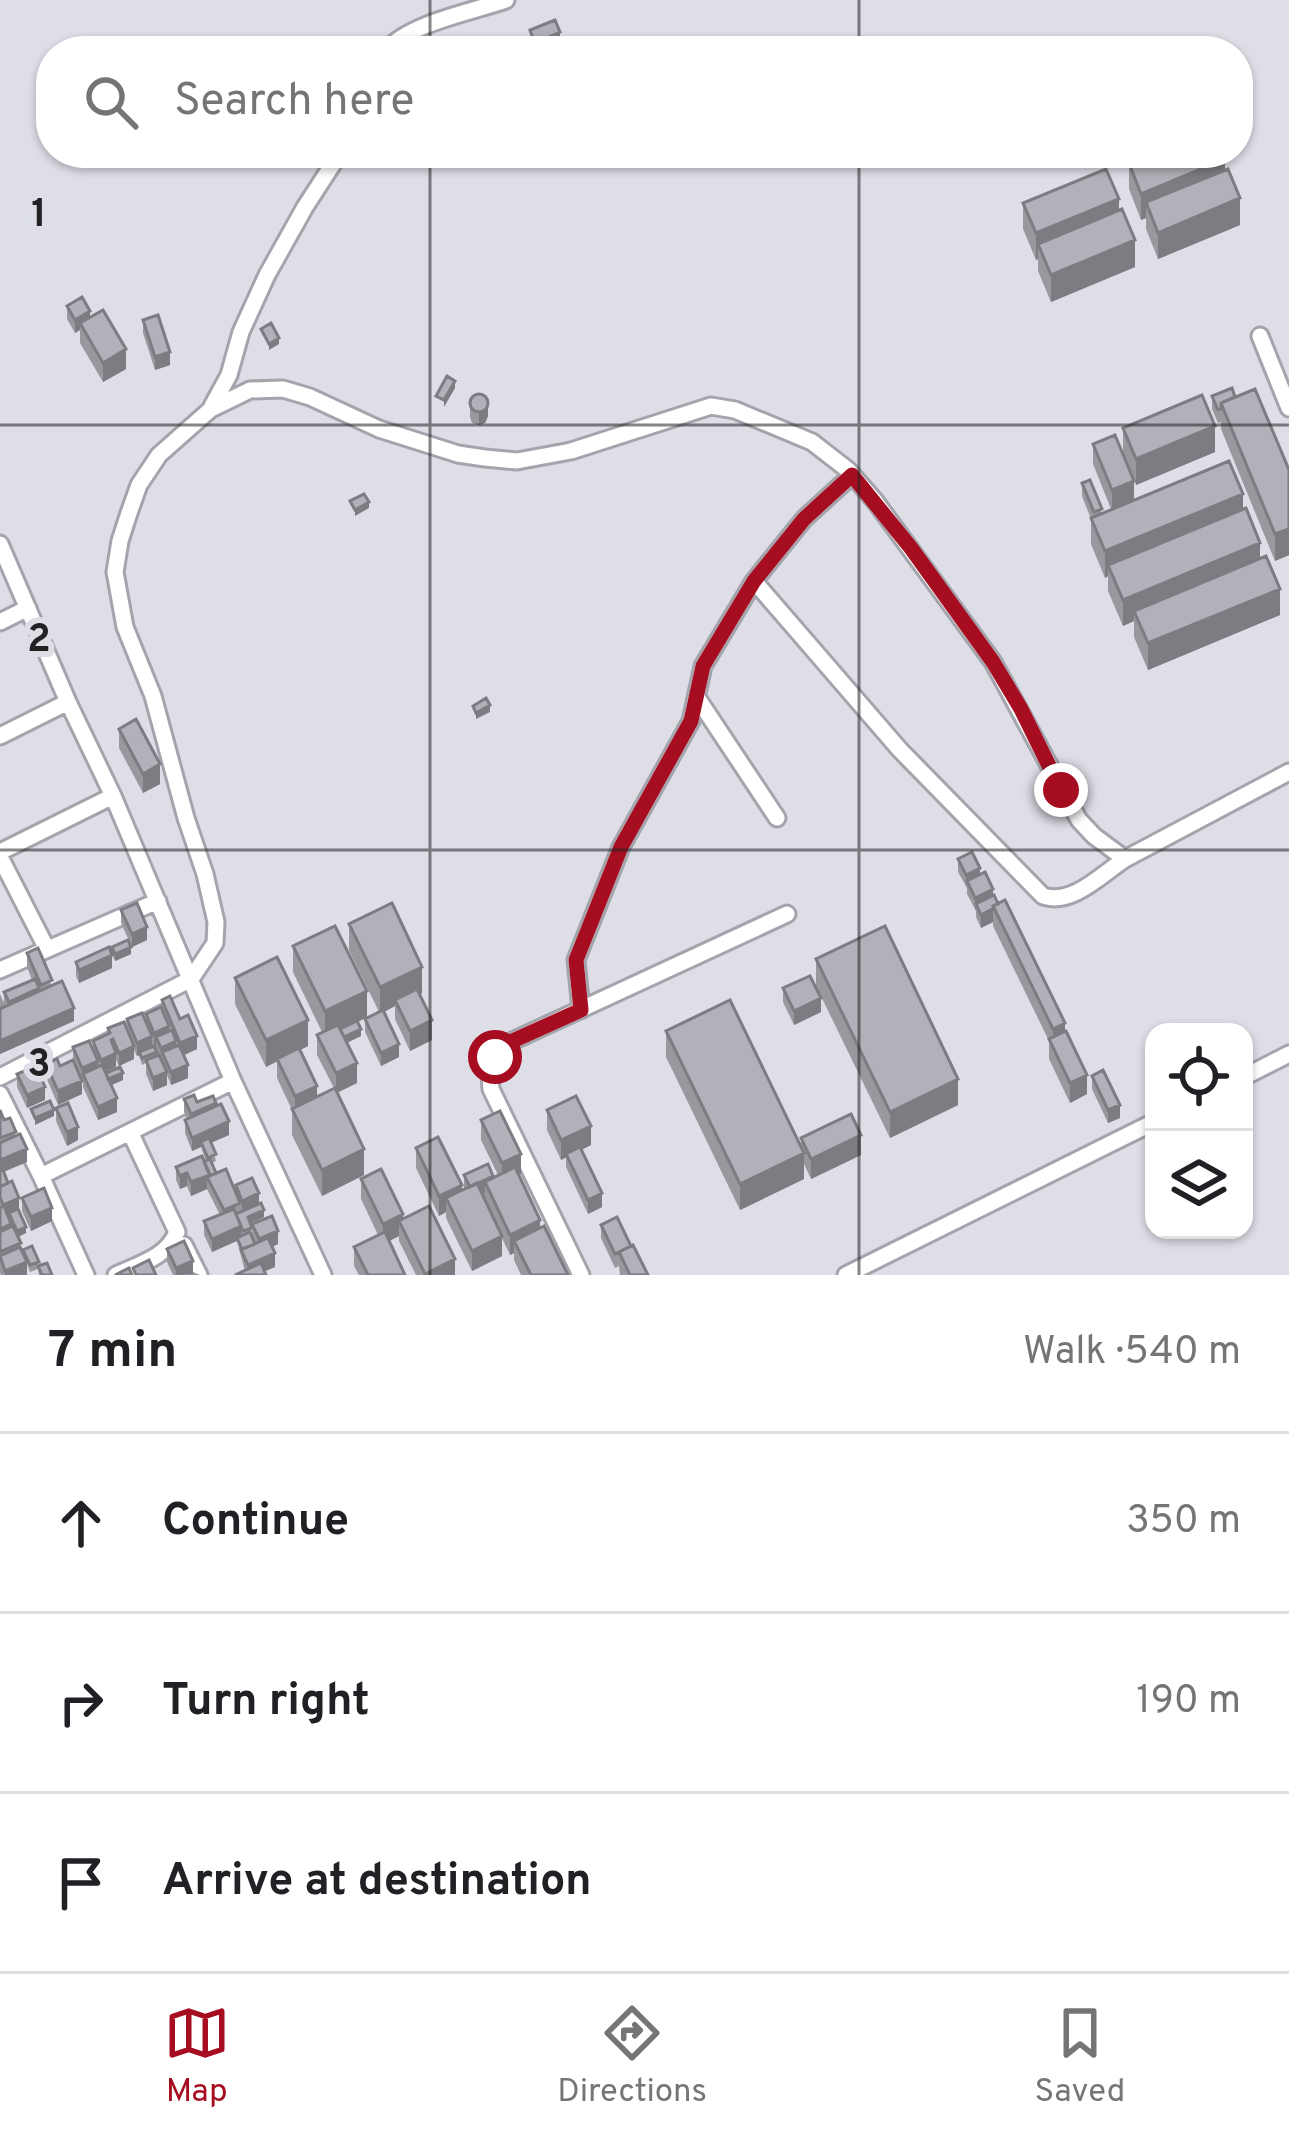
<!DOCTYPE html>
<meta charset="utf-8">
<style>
:root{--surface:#fff;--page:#f2f2f2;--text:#202124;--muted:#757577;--line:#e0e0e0;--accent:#a60d21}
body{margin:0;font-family:Overpass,sans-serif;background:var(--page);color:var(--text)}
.controls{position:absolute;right:36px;bottom:36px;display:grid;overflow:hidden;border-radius:24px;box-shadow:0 3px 9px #0004}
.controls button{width:108px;height:108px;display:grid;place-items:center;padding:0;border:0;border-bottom:3px solid var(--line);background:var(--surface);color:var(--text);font:60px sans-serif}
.stop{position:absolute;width:36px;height:36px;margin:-27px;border:9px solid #a60d21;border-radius:50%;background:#fff}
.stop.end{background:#a60d21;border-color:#fff;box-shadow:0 3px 12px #0008}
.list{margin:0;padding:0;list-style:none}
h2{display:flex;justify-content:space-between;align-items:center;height:156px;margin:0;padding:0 48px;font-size:51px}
h2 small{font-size:39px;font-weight:400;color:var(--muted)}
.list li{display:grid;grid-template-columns:78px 1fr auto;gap:36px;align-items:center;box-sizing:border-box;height:180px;padding:0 48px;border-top:3px solid var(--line)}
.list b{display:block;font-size:45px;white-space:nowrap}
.list em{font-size:39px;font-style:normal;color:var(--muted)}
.icon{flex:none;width:66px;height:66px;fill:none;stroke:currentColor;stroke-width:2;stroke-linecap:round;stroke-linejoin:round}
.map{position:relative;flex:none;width:1289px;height:1275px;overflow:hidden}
.search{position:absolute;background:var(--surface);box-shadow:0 3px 9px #0004;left:36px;right:36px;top:36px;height:132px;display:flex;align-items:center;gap:30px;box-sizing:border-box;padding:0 42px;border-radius:48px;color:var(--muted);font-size:45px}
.sheet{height:696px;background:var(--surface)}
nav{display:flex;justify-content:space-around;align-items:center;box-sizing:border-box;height:168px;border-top:3px solid var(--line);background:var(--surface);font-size:33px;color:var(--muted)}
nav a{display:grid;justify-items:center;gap:6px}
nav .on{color:var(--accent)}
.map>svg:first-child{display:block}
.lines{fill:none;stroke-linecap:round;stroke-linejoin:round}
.minor-casing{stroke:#a4a4ac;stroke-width:21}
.minor{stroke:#fff;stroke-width:15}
.wall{fill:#98999f}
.shaded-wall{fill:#7c7d82}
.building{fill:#b1b2b9;stroke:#7c7d82;stroke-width:3}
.route{stroke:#a60d21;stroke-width:15}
.grid{fill:none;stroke:#222225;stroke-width:3;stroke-opacity:0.55}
.grid-label{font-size:39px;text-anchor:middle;font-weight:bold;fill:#222225;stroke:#dddee6;stroke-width:12;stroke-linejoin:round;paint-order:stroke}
</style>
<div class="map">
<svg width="1289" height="1275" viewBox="0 0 1289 1275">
<rect width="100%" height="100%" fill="#dddee6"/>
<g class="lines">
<g class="minor-casing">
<path id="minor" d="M386 51C409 23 472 12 506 0
M1260 336 1289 408
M212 406 229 375 241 332 267 275 305 207 340 153
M0 544 68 702 113 796 233 1081 323 1275
M754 581 900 750 1043 896C1072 906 1102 874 1125 859
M0 622 28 608
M698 699 777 818
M0 736 68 702
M0 852 113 796
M0 857 47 949
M0 970 158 901
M581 1010 576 960 621 847 691 721 703 666 754 581 804 519 852 475
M0 1077 191 979 215 943 216 922 205 874 186 818 153 696 125 627 115 572 120 541 129 513 139 485 159 455 211 409 250 390 283 389 310 397 379 429 458 454 485 458 517 461 571 451 711 406 735 410 812 442 848 470 875 501 993 662 1079 820 1094 836 1125 859 1289 772
M1244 1077 1289 1054
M0 1094 41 1176 86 1275
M41 1176 233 1081
M184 1245 199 1275
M116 1275C140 1264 167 1257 177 1232L130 1132
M581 1275 491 1089C489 1069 493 1059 506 1044L787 914
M846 1275 1154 1122"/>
</g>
<use href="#minor" class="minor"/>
</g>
<path class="wall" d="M530 30 560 45 546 51H533L530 44Z
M1129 163 1225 170 1240 225 1158 259 1146 229V218L1141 220 1129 189Z
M1023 203 1119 211 1135 267 1051 302 1038 271V259L1036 260 1023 229Z
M67 306 90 317 126 369 103 382 80 343V330L75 333 67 319Z
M143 320 170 365 155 370 143 333Z
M1212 396 1235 397 1289 470V555L1275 561 1221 429V422L1218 423 1212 409Z
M470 403 488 416 485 423 479 425 472 423 470 417Z
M1123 428 1215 452 1136 485 1123 454Z
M1093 444 1134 500 1243 509 1280 615 1148 670 1134 637V621L1123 626 1108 591V576L1105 578 1091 544V519L1082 496V483L1102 513 1111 509 1093 464Z
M119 729 160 784 143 793 119 748Z
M958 859 980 875 993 895 1065 1031 1087 1094 1070 1103 1049 1059V1041L993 926V922L981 928 976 917V911L967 894V888L958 872Z
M121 910 147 940 132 947 121 923Z
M349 924 422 993 420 994 432 1040 410 1051 395 1019V1006L384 1012 399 1057 381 1066 365 1032V1019L379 1012 349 950Z
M293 946 367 1017 358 1022 361 1036 347 1043 357 1083 337 1093 364 1175 322 1196 292 1135V1110L277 1078V1061L266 1067 235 1004V978L308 1046 300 1050 317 1097 334 1088 317 1055V1035L322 1032 293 972Z
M112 947 131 954 115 961 112 955V968L79 983 76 976V962L112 954Z
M27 953 52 985 74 1021 0 1054V994L4 1003V992L32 980 27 967Z
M816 959 958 1105 890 1138 816 986Z
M783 988 821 1012 794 1025 783 1002Z
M162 1000 180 1019 197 1049 183 1055 188 1078 171 1085 167 1075V1085L153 1091 146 1074V1063L142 1065 139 1055 137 1056 134 1050V1059L119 1066 116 1060V1067L105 1072 123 1080 111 1085 117 1112 98 1120 83 1087V1081L73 1060V1047L93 1051V1041L108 1034V1028H127V1019L146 1021V1014L162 1009Z
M666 1031 801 1146V1138L861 1155 811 1179 804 1164V1179L740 1210 666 1057Z
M46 1064 60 1066 82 1094 58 1105 46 1077Z
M17 1074 45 1100 27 1108 17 1087Z
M1092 1076 1120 1118 1108 1123 1092 1089Z
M184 1099 216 1106 229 1135 211 1143 216 1161 212 1163 216 1173 236 1194V1185L259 1204 264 1217 250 1223 251 1235 252 1237V1224L278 1244 272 1247 275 1267 265 1271H245L237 1241 212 1252 204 1235V1221L220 1215 207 1189 191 1196 187 1186 180 1189 176 1180V1167L206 1161 201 1147 192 1151 185 1133V1120L187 1119 184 1112Z
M56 1108 78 1140 67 1146 56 1121Z
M0 1110 16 1136 27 1162 4 1172 26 1233 18 1237 21 1248 23 1254 52 1275H39L38 1269 30 1272 27 1264V1275H1L0 1273Z
M547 1110 591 1145 581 1150 602 1207 588 1214 566 1167V1157L561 1160 547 1130Z
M481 1120 521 1174 518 1175 540 1228 568 1275H521L514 1260V1253L510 1255 502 1238V1256L472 1271 446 1218V1212L439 1216 416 1168V1148L462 1191 464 1189V1175L493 1177 498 1175 481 1140Z
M361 1179 403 1219 455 1275H416L399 1241V1236L389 1241 405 1275H359L354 1266V1247L378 1235 361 1199Z
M22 1198 52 1221 31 1231 22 1211Z
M601 1225 631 1246 648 1275H620L619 1266 615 1268 601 1238Z
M167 1249 193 1272 200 1275H173L167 1262Z"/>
<path class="shaded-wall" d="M560 32V45L546 51H535V43Z
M1225 159V186L1146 202V218L1141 220V194Z
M1240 198V225L1158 259V233Z
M1119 199V225L1038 244V259L1036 260V233Z
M1135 240V267L1051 302V275Z
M90 311V324L80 323V330L75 333V320Z
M279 338V344L269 350V344Z
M126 349V369L103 382V363Z
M170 352V365L155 370V357Z
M455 381V388L444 407V400Z
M488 403V416L485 423 479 425V412Z
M1215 426V452L1136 485V459Z
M1134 481V501L1112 510V490Z
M1243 494V521L1108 565V576L1105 578V551Z
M369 502V508L355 516V510Z
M1289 529V555L1275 561V534Z
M1260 543V569L1134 611V621L1123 626V600Z
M1280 589V615L1148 670V643Z
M490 705V712L476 719V713Z
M160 764V784L143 793V774Z
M980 868V882L967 881 966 888V875Z
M993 889V902L976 904 975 911V898Z
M993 908V922L981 928V915Z
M147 927V940L132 947V934Z
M131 947V954L115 961V954Z
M112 955V968L79 983V970Z
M422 967V993L397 1005 395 1000V1006L380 1014V987Z
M367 991V1017L325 1038V1011Z
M821 998V1012L794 1025V1011Z
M74 1008V1021L0 1054V1041Z
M308 1020V1046L266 1067V1040Z
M432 1020V1040L410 1051V1031Z
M1065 1023V1043L1053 1049V1029Z
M169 1026V1039L156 1037V1045L154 1046V1033Z
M361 1029V1036L342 1045V1038Z
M152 1036V1050L137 1056V1043Z
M197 1036V1049L180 1057V1043Z
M176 1041V1054L162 1052 161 1061V1048Z
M399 1044V1057L381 1066V1053Z
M134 1046V1059L119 1066V1053Z
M116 1053V1067L101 1073V1060Z
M98 1061V1075L83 1074 82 1081V1068Z
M357 1063V1083L336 1093V1073Z
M188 1065V1078L171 1085V1072Z
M167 1072V1085L153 1091V1078Z
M123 1073V1080L107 1087V1080Z
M1087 1075V1094L1070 1103V1083Z
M958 1079V1105L890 1138V1112Z
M82 1081V1094L58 1105V1091Z
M317 1086V1106L295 1116V1096Z
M45 1087V1100L27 1108V1095Z
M117 1098V1112L98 1120V1107Z
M1120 1105V1118L1108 1123V1110Z
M54 1110V1116L35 1125V1118Z
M229 1121V1135L203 1146 201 1142V1147L192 1151V1138Z
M591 1126V1145L561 1160V1140Z
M78 1127V1140L67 1146V1132Z
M861 1135V1155L811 1179V1159Z
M27 1149V1162L0 1173V1160Z
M364 1149V1175L322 1196V1170Z
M804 1153V1179L740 1210V1184Z
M521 1154V1174L502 1183V1163Z
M187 1173V1186L180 1189V1176Z
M210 1175 207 1177V1189L191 1196V1182Z
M493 1176 485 1182V1193L470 1200V1187Z
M462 1185V1205L446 1198V1212L439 1216V1196Z
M259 1193V1207L242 1214V1201Z
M602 1193V1207L588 1214V1200Z
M19 1198V1211L3 1218V1205Z
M52 1208V1221L31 1231V1217Z
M264 1210V1217L248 1224V1217Z
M403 1214V1229L399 1221V1236L383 1244V1224Z
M540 1220V1240L514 1241V1253L510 1255V1235Z
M241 1226V1239L212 1252V1239Z
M26 1227V1233L17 1237V1231Z
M278 1231V1244L259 1253V1239Z
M502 1236V1256L472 1271V1251Z
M275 1253V1267L256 1275H248V1265Z
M455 1259V1275H425V1274Z
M193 1261V1274L176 1275V1268Z
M27 1262V1275H5V1271Z"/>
<path class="building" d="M555 20 560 32 535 43 530 30Z
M1152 153H1222L1225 159 1141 194 1129 163Z
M1106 169 1119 199 1036 233 1023 203Z
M1228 169 1240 198 1158 233 1146 202Z
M1122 209 1135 240 1051 275 1038 244Z
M82 297 90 311 75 320 67 306Z
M103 310 126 349 103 363 80 323Z
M158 315 170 352 155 357 143 320Z
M271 323 279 338 269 344 261 329Z
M447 376 455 381 444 400 436 396Z
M1232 388 1235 397 1221 403V409L1218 410 1212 396Z
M1255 389 1289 470V529L1275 534 1221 403Z
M470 403a9 9 0 1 1 18 0a9 9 0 1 1-18 0Z
M1202 395 1215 426 1136 459 1123 428Z
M1115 435 1134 481 1112 490 1093 444Z
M1229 461 1243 494 1105 551 1091 518Z
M1090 480 1102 509 1094 512 1082 483Z
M364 494 369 502 355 510 350 501Z
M1246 508 1260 543 1123 600 1108 565Z
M1266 556 1280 589 1148 643 1134 611Z
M486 698 490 705 476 713 473 706Z
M136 719 160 764 143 774 119 729Z
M972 852 980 868 966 875 958 859Z
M985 872 993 889 975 898 967 881Z
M994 895 998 904 993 906 994 908 981 915 976 904Z
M1005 900 1065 1023 1053 1029 993 906Z
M137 903 147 927 132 934 121 910Z
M392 903 422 967 380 987 349 924Z
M335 926 367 991 325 1011 293 946Z
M885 926 958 1079 890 1112 816 959Z
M128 940 131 947 115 954 112 947Z
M109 947 112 955 79 970 76 962Z
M38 948 52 980 41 985 27 953Z
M277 957 308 1020 266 1040 235 978Z
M810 976 821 998 794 1011 783 988Z
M35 979 39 988 9 1002 4 992Z
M62 981 74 1008 0 1041V1009Z
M417 989 432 1020 410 1031 395 1000Z
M170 996 180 1019 188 1015 197 1036 180 1043 162 1000Z
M730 1000 804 1153 740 1184 666 1031Z
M161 1007 169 1026 154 1033 146 1014Z
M383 1010 399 1044 381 1053 365 1019Z
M142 1013 152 1036 137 1043 127 1019Z
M357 1021 361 1029 344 1037 340 1029Z
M124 1022 134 1046 119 1053 113 1039 111 1040 116 1053 101 1060 93 1041 110 1033 108 1028Z
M338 1025 357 1063 336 1073 317 1035Z
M172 1030 176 1041 161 1048 156 1037Z
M1066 1031 1087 1075 1070 1083 1049 1039Z
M89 1041 98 1061 82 1068 73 1047Z
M179 1045 188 1065 171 1072 162 1052Z
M154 1046 157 1052 142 1058 139 1052Z
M299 1048 317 1086 295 1096 277 1059Z
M159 1055 167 1072 153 1078 146 1060Z
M57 1059 60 1066 73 1060 82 1081 58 1091 46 1064Z
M102 1065 117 1098 98 1107 83 1074Z
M36 1066 45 1087 27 1095 17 1074Z
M120 1067 123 1073 108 1079 106 1073Z
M1103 1070 1120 1105 1108 1110 1092 1076Z
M335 1088 364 1149 322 1170 292 1109Z
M194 1095 197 1102 213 1096 216 1103 191 1114 184 1099Z
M576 1096 591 1126 561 1140 547 1110Z
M50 1101 54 1110 35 1118 31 1109Z
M68 1103 78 1127 67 1132 56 1108Z
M221 1104 229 1121 192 1138 185 1120Z
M0 1110 4 1120 10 1118 16 1132 0 1138Z
M500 1111 521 1154 502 1163 481 1120Z
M851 1114 861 1135 811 1159 801 1138Z
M20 1134 27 1149 0 1160V1143Z
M438 1137 462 1185 439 1196 416 1148Z
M209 1138 216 1154 208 1158 201 1142Z
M580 1147 602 1193 588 1200 566 1154Z
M202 1156 210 1175 191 1182 187 1173 180 1176 176 1167Z
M210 1159 216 1173 210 1176 204 1162Z
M488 1164 493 1176 470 1187 464 1175Z
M515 1167 540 1220 510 1235 485 1182Z
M226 1169 240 1203 224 1210 207 1177Z
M381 1169 403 1214 383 1224 361 1179Z
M3 1170 8 1183 0 1187V1171Z
M252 1178 259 1193 242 1201 236 1185Z
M12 1181 19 1198 3 1205 0 1197V1187Z
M477 1183 502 1236 472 1251 446 1198Z
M44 1188 52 1208 31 1217 22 1198Z
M261 1203 264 1210 248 1217 252 1228 243 1231 236 1214Z
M4 1206 11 1224 0 1229V1208Z
M429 1206 455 1259 425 1274 399 1221Z
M18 1209 26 1227 17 1231 9 1213Z
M234 1209 241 1226 212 1239 204 1221Z
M272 1216 278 1231 259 1239 252 1224Z
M617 1217 631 1246 615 1254 601 1225Z
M13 1226 21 1243 0 1252V1232Z
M544 1226 568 1275H531L514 1241Z
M250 1232 255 1244 242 1249 237 1238Z
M385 1232 405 1275H368L354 1247Z
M268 1238 275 1253 248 1265 241 1250Z
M184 1241 193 1261 176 1268 167 1249Z
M633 1245 648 1275H630L619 1252Z
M32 1246 39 1262 30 1265 23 1250Z
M20 1247 27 1262 5 1271 0 1256Z
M149 1260 156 1275H136L133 1268Z
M47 1263 52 1275H42L38 1266Z
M261 1263 266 1275H235Z
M129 1268 132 1275H115Z"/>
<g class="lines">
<path class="route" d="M495 1057 506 1044 581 1010 576 960 621 847 691 721 703 666 754 581 804 519 852 475 911 548 993 662 1021 709 1061 790"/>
</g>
<path class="grid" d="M430 0V51M859 0V51M430 153V1275M859 153V1275M0 425H1289M0 850H1289"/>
<g class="grid-label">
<text x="39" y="226">1</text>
<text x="39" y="651">2</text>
<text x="39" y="1076">3</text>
</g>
</svg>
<div class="controls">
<button><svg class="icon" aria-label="locate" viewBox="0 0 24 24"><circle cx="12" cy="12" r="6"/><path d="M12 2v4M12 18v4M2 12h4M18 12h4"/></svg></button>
<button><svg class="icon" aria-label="layers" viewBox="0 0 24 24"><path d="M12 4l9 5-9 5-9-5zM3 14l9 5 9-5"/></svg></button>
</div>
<div class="stop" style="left:495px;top:1057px"></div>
<div class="stop end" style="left:1061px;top:790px"></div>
<div class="search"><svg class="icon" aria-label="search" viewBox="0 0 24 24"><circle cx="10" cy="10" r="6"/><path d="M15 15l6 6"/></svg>Search here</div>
</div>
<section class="sheet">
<h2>7 min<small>Walk · 540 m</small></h2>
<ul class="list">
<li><svg class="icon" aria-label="ahead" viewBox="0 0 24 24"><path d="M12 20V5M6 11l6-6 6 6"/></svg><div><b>Continue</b></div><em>350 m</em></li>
<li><svg class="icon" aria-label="right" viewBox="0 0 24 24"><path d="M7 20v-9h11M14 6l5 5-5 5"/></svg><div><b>Turn right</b></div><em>190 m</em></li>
<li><svg class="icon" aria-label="arrive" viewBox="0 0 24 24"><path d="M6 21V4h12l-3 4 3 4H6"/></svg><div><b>Arrive at destination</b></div></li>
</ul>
</section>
<nav>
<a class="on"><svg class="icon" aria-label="map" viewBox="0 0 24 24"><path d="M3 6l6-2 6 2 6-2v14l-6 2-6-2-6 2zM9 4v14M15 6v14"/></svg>Map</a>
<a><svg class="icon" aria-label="directions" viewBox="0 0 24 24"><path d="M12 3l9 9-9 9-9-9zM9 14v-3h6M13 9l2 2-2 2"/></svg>Directions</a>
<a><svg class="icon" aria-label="saved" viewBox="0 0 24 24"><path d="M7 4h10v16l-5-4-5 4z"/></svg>Saved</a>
</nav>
